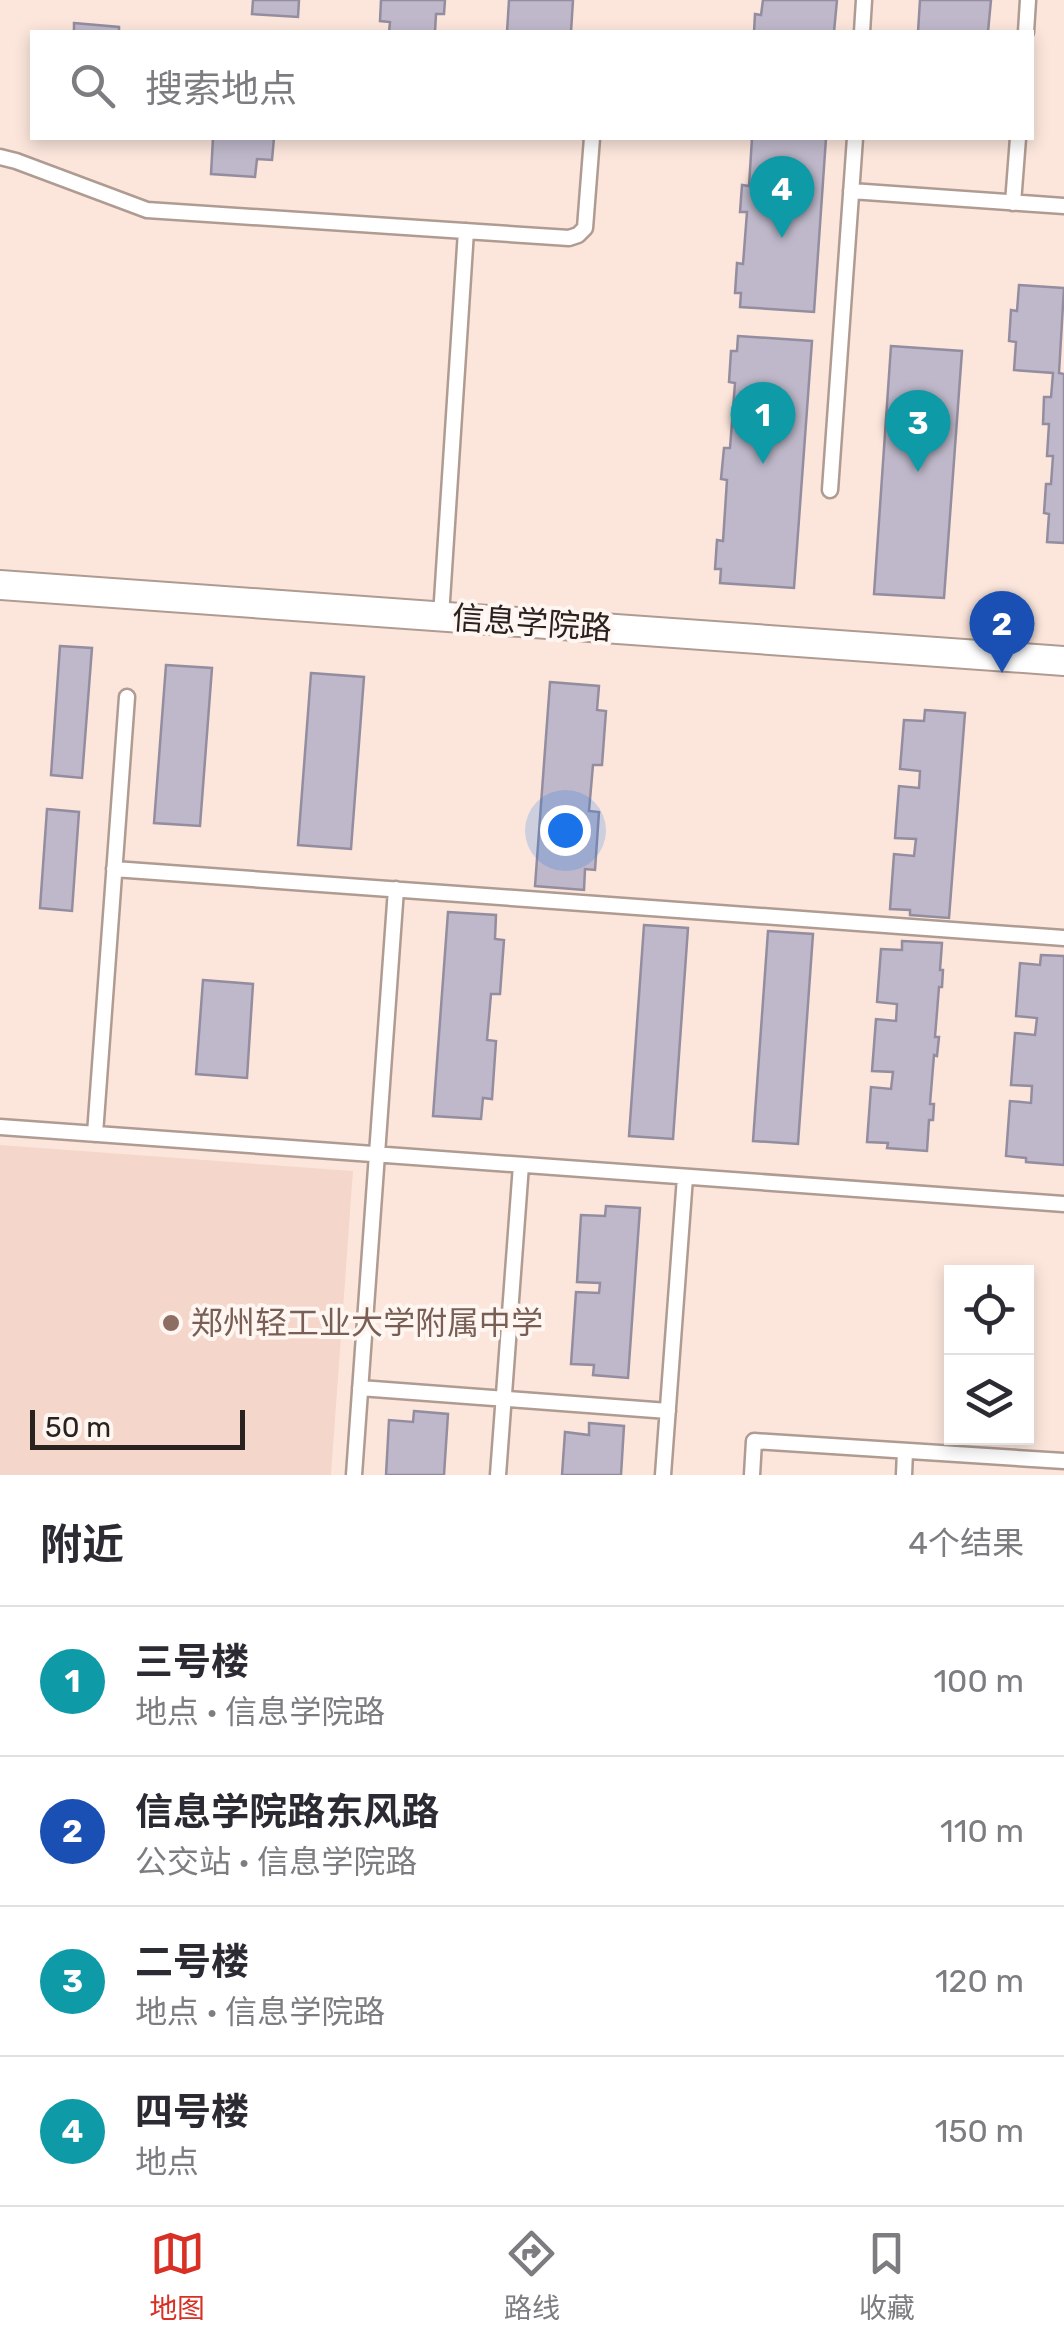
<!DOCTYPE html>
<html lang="zh">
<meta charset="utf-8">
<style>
:root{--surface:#fff;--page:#f7f7f7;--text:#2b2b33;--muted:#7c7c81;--line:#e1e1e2;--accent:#d93025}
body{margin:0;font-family:Rubik,"Noto Sans SC",sans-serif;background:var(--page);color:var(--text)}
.controls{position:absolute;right:30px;bottom:30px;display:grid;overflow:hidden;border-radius:0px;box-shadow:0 5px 15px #0003}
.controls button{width:90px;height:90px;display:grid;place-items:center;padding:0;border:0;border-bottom:2px solid var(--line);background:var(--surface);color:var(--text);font:50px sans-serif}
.scale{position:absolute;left:30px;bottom:25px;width:215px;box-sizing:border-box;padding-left:10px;border:5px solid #29221e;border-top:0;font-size:28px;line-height:35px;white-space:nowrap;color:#29221e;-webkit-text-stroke:8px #fff6f2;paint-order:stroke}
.you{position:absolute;left:565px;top:830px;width:35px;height:35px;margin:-25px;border:8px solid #fff;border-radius:50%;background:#1a73e8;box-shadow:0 0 0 15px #1a73e833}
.badge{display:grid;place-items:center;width:65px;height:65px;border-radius:50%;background:var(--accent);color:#fff;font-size:32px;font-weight:700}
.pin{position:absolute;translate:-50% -82px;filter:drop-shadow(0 2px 5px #0008)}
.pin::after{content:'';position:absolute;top:52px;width:35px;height:30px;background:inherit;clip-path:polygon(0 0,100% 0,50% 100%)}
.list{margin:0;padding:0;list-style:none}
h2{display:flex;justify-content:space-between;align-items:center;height:130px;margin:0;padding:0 40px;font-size:42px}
h2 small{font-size:32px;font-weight:400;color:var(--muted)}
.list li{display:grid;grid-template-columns:65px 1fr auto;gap:30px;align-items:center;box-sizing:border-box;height:150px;padding:0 40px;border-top:2px solid var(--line)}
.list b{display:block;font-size:38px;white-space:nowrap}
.list p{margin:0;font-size:32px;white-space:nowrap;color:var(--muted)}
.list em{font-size:32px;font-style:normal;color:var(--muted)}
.icon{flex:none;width:55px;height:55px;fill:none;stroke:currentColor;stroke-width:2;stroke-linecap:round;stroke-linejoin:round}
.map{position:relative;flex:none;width:1064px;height:1475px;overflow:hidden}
.search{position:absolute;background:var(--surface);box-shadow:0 5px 15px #0003;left:30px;right:30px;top:30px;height:110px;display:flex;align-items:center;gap:25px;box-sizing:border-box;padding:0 35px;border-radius:0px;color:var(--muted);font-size:38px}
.sheet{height:730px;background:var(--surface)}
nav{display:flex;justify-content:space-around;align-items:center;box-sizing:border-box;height:140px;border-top:2px solid var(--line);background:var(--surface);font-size:28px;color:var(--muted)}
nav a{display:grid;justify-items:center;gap:5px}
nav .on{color:var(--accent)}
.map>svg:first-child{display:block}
.built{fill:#f4d7ca}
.building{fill:#beb8ca;stroke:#938d9f;stroke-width:2.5}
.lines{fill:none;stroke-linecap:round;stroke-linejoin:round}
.lane-casing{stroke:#af9b92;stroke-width:19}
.street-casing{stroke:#af9b92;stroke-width:32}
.lane{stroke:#fff;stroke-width:14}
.street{stroke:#fff;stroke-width:28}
.education-dot{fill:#8d6e63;stroke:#fff6f2;stroke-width:4}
.labels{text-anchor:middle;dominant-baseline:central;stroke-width:8;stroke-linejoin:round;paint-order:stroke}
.street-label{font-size:32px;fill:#29221e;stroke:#fff6f2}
.education-label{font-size:32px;fill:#785e54;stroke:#fff6f2;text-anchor:start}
</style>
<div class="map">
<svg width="1064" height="1475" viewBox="0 0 1064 1475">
<rect width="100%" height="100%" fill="#fce6dc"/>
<path class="built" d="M0 1145 353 1171 331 1475H0Z"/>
<path class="building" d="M253 0H299L298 17 252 14Z
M381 0H445L444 14H436L435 32H389L390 22 380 21Z
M509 0H573L571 32H507Z
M763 0H837L834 32H754L755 14 761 15Z
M920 0H991L988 32H918Z
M74 23 119 27V32H74Z
M213 138H274L272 160 257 159 255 177 211 174Z
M752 138H826L814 312 740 307 741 293H735L737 263 743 264 747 212H740L742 185 749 186Z
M1019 285 1064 288 1059 373 1064 374V543L1047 542 1049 514 1044 513 1046 484H1051L1053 456H1047L1049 424H1043L1044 397H1051L1053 373 1014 370 1016 342 1009 341 1011 310 1017 311Z
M738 336 812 341 794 588 720 583 721 569H715L717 540 723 541 727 480 721 479 724 448H730L735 383 729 382 731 351H737Z
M891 346 962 351 944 598 874 594Z
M60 646 92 648 82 778 51 775Z
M166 665 212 668 200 826 154 823Z
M311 673 364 677 351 849 298 845Z
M550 682 599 686 597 710 606 711 602 765H593L589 811 599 812 595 870 585 869 584 890 535 886Z
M925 710 965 713 949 918 910 915V910L890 909 894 854 914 856 916 839 895 838 899 786 919 788 920 771 900 769 904 720 924 721Z
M47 809 79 812 72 911 40 908Z
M448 912 496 915 495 939 504 940 500 994H491L487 1040 496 1041 492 1099 483 1098 481 1119 433 1116Z
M644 925 688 928 673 1139 629 1136Z
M768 931 813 934 798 1144 753 1141Z
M902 941 942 943 940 970H943L942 987H939L935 1037H939L937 1056 934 1055 930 1104H934L933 1120H929L927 1151 887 1148 888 1143 867 1142 871 1087 891 1089 893 1072 872 1071 876 1019 896 1021 897 1004 877 1002 881 949 902 950Z
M1041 955 1064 956V1165L1026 1162V1158L1006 1156 1010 1101 1031 1103 1032 1086 1011 1085 1015 1033 1035 1035 1037 1018 1016 1016 1020 963 1040 965Z
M203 980 253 984 247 1078 196 1074Z
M606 1206 640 1208 628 1378 593 1375 594 1365 571 1364 576 1292 599 1293 600 1283 577 1282 581 1215 605 1216Z
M414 1411 448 1414 444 1475H386L389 1420 413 1422Z
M589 1423 624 1426 621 1475H562L565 1432 589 1435Z"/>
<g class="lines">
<g class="lane-casing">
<path id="lane" d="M862 32 864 0
M1026 32 1028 0
M0 157 16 161 147 210 569 238 578 235 585 228 592 138
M851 191 1064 206
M1013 203 1018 138
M830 490 855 138
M441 616 466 231
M114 869 1064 938
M0 1127 1064 1204
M95 1134 127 697
M360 1388 668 1411
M354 1475 396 889
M498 1475 521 1165
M663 1475 685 1177
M752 1475 754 1441 1064 1461
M904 1475 905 1451"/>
</g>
<g class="street-casing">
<path id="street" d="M0 585 1064 661"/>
</g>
<use href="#lane" class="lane"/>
<use href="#street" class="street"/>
</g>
<circle class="education-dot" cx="171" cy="1323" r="10"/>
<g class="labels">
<g class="street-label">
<text transform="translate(532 623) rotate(4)">信息学院路</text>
</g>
<g class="education-label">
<text x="191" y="1323">郑州轻工业大学附属中学</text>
</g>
</g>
</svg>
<div class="controls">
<button><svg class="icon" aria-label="locate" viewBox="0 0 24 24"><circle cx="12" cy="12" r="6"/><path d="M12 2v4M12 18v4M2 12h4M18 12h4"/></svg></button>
<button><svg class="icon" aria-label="layers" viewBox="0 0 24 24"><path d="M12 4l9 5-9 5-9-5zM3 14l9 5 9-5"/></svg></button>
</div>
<div class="scale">50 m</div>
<div class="you"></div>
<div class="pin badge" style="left:763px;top:464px;background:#0f9aa8">1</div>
<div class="pin badge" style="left:1002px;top:673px;background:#1a4fb4">2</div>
<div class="pin badge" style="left:918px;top:472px;background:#0f9aa8">3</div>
<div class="pin badge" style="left:782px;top:238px;background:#0f9aa8">4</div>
<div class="search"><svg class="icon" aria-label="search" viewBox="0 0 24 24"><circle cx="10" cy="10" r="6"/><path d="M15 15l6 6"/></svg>搜索地点</div>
</div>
<section class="sheet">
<h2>附近<small>4个结果</small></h2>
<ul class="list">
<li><span class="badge" style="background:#0f9aa8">1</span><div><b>三号楼</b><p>地点 · 信息学院路</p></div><em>100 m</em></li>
<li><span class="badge" style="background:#1a4fb4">2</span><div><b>信息学院路东风路</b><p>公交站 · 信息学院路</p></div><em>110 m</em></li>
<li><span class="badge" style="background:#0f9aa8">3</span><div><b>二号楼</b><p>地点 · 信息学院路</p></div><em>120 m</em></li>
<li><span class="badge" style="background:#0f9aa8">4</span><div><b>四号楼</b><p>地点</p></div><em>150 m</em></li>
</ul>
</section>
<nav>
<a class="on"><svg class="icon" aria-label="map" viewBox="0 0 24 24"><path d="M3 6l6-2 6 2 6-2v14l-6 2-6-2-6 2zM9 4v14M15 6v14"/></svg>地图</a>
<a><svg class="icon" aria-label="directions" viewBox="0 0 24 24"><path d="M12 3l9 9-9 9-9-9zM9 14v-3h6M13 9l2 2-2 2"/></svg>路线</a>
<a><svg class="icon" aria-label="saved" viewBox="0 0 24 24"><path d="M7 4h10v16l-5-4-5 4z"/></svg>收藏</a>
</nav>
